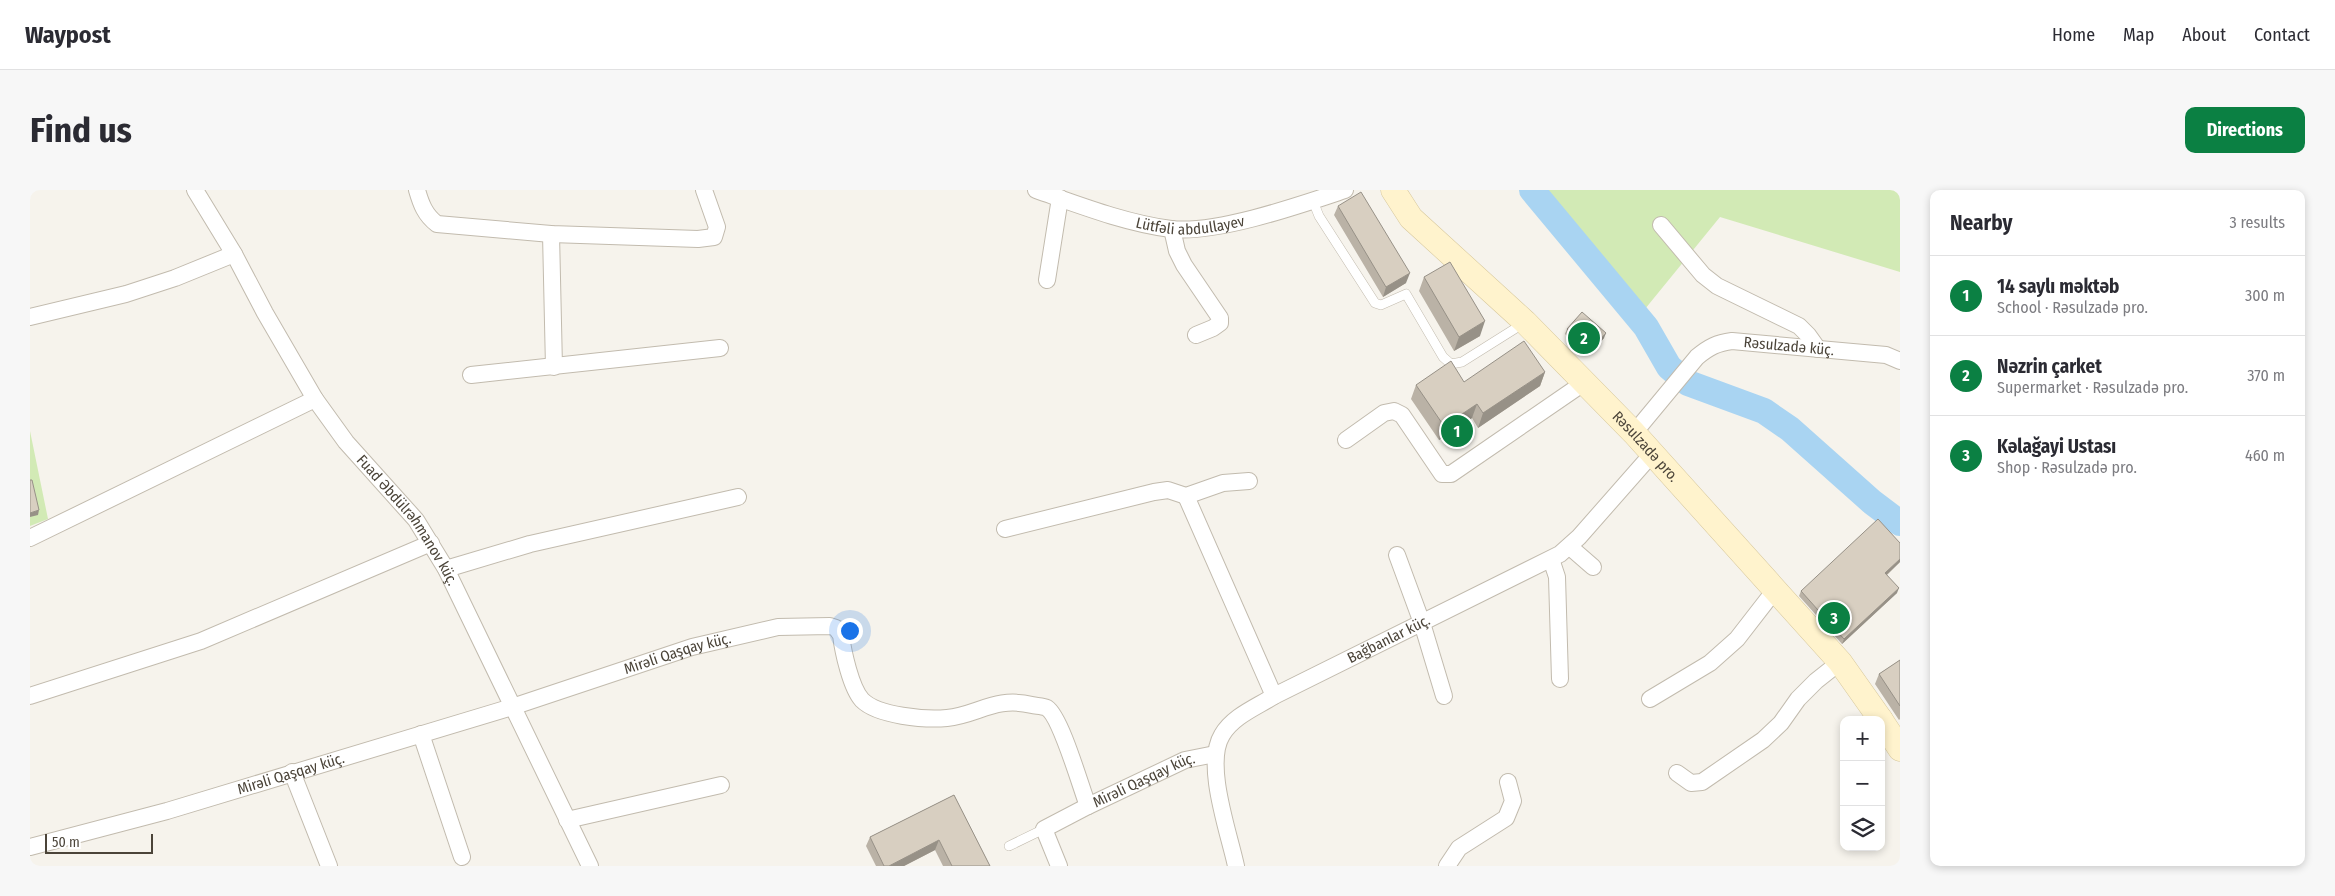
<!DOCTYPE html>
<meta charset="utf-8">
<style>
:root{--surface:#fff;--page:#f7f7f7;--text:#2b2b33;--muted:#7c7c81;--line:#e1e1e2;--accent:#0b8043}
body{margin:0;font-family:"Fira Sans Condensed",sans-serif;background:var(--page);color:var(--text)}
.controls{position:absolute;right:15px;bottom:15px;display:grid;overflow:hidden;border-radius:10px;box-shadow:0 2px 8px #0003}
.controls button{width:45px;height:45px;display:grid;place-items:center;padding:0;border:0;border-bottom:1px solid var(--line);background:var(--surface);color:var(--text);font:25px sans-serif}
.scale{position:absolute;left:15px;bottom:12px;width:108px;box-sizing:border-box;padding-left:5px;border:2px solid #4b4439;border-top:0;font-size:14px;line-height:18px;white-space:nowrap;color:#4b4439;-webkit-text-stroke:4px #fff;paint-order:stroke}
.you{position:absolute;left:819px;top:440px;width:18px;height:18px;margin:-12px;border:4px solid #fff;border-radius:50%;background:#1a73e8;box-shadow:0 0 0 8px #1a73e833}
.badge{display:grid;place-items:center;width:32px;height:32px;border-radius:50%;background:var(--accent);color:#fff;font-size:16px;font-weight:700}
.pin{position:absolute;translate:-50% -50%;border:2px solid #fff;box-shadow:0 1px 5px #0006}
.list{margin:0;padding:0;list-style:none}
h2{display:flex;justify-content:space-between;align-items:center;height:65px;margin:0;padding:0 20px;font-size:21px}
h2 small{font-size:16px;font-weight:400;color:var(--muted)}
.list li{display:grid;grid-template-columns:32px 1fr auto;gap:15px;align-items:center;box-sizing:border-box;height:80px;padding:0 20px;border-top:1px solid var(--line)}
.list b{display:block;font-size:19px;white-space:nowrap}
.list p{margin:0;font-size:16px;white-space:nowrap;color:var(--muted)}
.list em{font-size:16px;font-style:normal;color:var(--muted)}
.icon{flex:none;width:28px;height:28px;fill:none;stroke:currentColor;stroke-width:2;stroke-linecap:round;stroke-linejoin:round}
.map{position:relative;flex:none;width:1870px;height:676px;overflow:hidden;border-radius:10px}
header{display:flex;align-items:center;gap:30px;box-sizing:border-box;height:70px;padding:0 25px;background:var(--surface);border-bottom:1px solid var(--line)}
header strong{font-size:24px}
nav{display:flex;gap:28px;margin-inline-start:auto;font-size:18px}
.intro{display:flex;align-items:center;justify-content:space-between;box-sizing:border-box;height:120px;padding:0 30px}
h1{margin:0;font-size:35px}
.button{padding:12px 22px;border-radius:10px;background:var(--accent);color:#fff;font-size:18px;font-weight:700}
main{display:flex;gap:30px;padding:0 30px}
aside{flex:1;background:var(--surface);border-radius:10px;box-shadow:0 2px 8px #0003}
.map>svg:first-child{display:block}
.green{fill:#d2eab5}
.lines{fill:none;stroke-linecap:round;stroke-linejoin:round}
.river{stroke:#a9d4f2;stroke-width:26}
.lane-casing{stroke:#c2bbae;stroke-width:10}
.street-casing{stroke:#c2bbae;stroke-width:18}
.secondary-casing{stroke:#d6c79b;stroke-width:25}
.lane{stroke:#fff;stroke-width:9}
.street{stroke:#fff;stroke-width:16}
.secondary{stroke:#fff3cd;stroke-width:24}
.wall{fill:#bab2a6}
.shaded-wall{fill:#979187}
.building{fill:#d8cfc1;stroke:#979187}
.labels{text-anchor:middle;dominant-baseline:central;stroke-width:4;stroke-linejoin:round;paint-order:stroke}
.street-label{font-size:15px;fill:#4b4439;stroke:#fff}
</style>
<header>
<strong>Waypost</strong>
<nav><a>Home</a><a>Map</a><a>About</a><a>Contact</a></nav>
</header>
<div class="intro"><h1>Find us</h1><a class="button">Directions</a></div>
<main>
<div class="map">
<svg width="1870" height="676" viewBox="0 0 1870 676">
<rect width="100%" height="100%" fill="#f6f3ec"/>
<path class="green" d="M1518 0H1870V82L1690 27 1615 119Z
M0 241 18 329 0 336Z"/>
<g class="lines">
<path class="river" d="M1502 0 1616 137 1639 177 1658 193 1734 221 1760 239 1842 312 1870 333"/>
<g class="lane-casing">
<path id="lane" d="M1283 11 1289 26 1345 113 1351 115 1376 104 1413 167 1421 174 1432 172 1494 133
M979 656 1014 639"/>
</g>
<g class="street-casing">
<g id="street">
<path id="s1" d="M165 0 204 64 235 123 285 209 316 252 386 330 416 379 560 676"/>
<path d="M387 0C391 14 395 25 407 34L521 44 668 49 684 47 687 37 674 0"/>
<path id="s2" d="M1006 0C1049 15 1095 33 1141 39 1187 44 1270 15 1315 0"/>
<path d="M1631 35 1673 85 1687 96 1769 136 1778 145 1788 159"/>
<path d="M1142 39 1147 61 1154 75 1190 128V133L1183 138 1166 145"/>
<path d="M521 44 524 177"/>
<path d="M1017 90 1030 8"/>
<path d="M0 127 96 104 145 88 204 64"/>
<path d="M441 185 690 158"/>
<path id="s3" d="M1604 243 1667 167C1679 157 1687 153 1702 151L1856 165 1870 171"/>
<path d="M1316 250 1354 223 1364 221 1372 225 1412 284H1421L1555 192"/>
<path d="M1156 306 1244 506"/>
<path d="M975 339 1124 302 1138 300 1156 306 1193 293 1219 291"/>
<path d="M0 348 285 209"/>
<path d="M1540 357 1563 377"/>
<path d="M1367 365 1392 433 1414 506"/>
<path d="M1521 369 1527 387 1530 489"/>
<path d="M416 379 500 354 708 307"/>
<path d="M0 506 171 451 401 353"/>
<path d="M1620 509 1680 473 1707 449 1745 400"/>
<path d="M391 544 432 667"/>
<path d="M262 582 299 676"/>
<path d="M1647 583 1661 593 1672 592 1733 550 1751 533 1768 509 1786 491 1810 472"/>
<path d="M537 630 691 595"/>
<path id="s4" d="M0 657 137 621 482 517 662 457 748 437 800 436 806 438 811 445C813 462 821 498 832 510 848 526 895 530 917 528 948 525 965 506 1002 515 1006 516 1013 516 1017 518 1031 527 1051 598 1058 616L1155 570 1185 564"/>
<path d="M1029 676 1014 639 1058 616"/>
<path id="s5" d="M1206 676C1199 643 1174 574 1192 545 1203 526 1227 517 1244 506L1530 364 1549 347 1622 264"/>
<path d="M1417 676 1429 658 1476 628 1483 611 1478 592"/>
</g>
</g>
<g class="secondary-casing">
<g id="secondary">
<path id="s6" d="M1363 0 1381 28 1495 132 1604 243 1810 472 1851 530"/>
<path d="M1851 530 1870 559"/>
</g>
</g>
<use href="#lane" class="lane"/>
<use href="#street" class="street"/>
<use href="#secondary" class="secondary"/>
</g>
<path class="wall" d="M1308 16 1376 93 1353 107 1304 25Z
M1394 87 1450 146 1424 161 1389 101Z
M1537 139 1574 148 1559 165 1535 144Z
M1515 182 1510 196 1448 238 1442 228 1409 250 1381 209 1386 195 1434 192Z
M1870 372 1857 385 1867 403 1812 454 1769 406 1771 401Z
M1870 470V529L1869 530 1845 494 1849 484Z
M924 605 960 676H913L905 660 874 676H846L836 656 840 647Z"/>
<path class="shaded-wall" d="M1380 83 1376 93 1353 107 1356 97Z
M1455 131 1450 146 1424 161 1429 147Z
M1576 143 1574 148 1559 165 1561 160Z
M1515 182 1510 196 1448 238 1453 223Z
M1447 214 1442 228 1409 250 1414 236Z
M9 320 8 325 0 327V323Z
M1870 369V372L1853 388 1855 383Z
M1869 398 1867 403 1812 454 1814 449Z
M909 650 905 660 874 676H859Z"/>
<path class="building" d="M1331 2 1380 83 1356 97 1308 16Z
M1420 72 1455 131 1429 147 1394 87Z
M1552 122 1576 143 1561 160 1537 139Z
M1494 151 1515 182 1453 223 1447 214 1414 236 1386 195 1421 171 1434 192Z
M0 290H2L9 320 0 323Z
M1848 329 1870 353V369L1855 383 1869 398 1814 449 1771 401Z
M1870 470V516L1849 484Z
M924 605 960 676H922L909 650 859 676H854L840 647Z"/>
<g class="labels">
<g class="street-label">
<text stroke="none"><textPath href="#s2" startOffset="160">Lütfəli abdullayev</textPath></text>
<text stroke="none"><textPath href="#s3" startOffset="195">Rəsulzadə küç.</textPath></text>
<text stroke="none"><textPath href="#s6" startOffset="361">Rəsulzadə pro.</textPath></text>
<text stroke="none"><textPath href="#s1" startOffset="394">Fuad Əbdülrəhmanov küç.</textPath></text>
<text stroke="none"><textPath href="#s5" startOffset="328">Bağbanlar küç.</textPath></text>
<text stroke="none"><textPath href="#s4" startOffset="676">Mirəli Qaşqay küç.</textPath></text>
<text stroke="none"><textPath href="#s4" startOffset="271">Mirəli Qaşqay küç.</textPath></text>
<text stroke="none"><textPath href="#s4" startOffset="1276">Mirəli Qaşqay küç.</textPath></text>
</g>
</g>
</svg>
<div class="controls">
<button>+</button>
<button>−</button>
<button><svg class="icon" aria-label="layers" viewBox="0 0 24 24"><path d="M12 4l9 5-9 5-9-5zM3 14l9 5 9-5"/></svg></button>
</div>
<div class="scale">50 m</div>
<div class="you"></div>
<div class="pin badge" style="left:1427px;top:241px">1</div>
<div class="pin badge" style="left:1554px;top:148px">2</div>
<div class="pin badge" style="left:1804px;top:428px">3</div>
</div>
<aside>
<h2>Nearby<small>3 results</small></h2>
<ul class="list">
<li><span class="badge">1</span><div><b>14 saylı məktəb</b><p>School · Rəsulzadə pro.</p></div><em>300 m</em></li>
<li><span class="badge">2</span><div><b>Nəzrin çarket</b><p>Supermarket · Rəsulzadə pro.</p></div><em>370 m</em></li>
<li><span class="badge">3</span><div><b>Kəlağayi Ustası</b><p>Shop · Rəsulzadə pro.</p></div><em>460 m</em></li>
</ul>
</aside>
</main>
